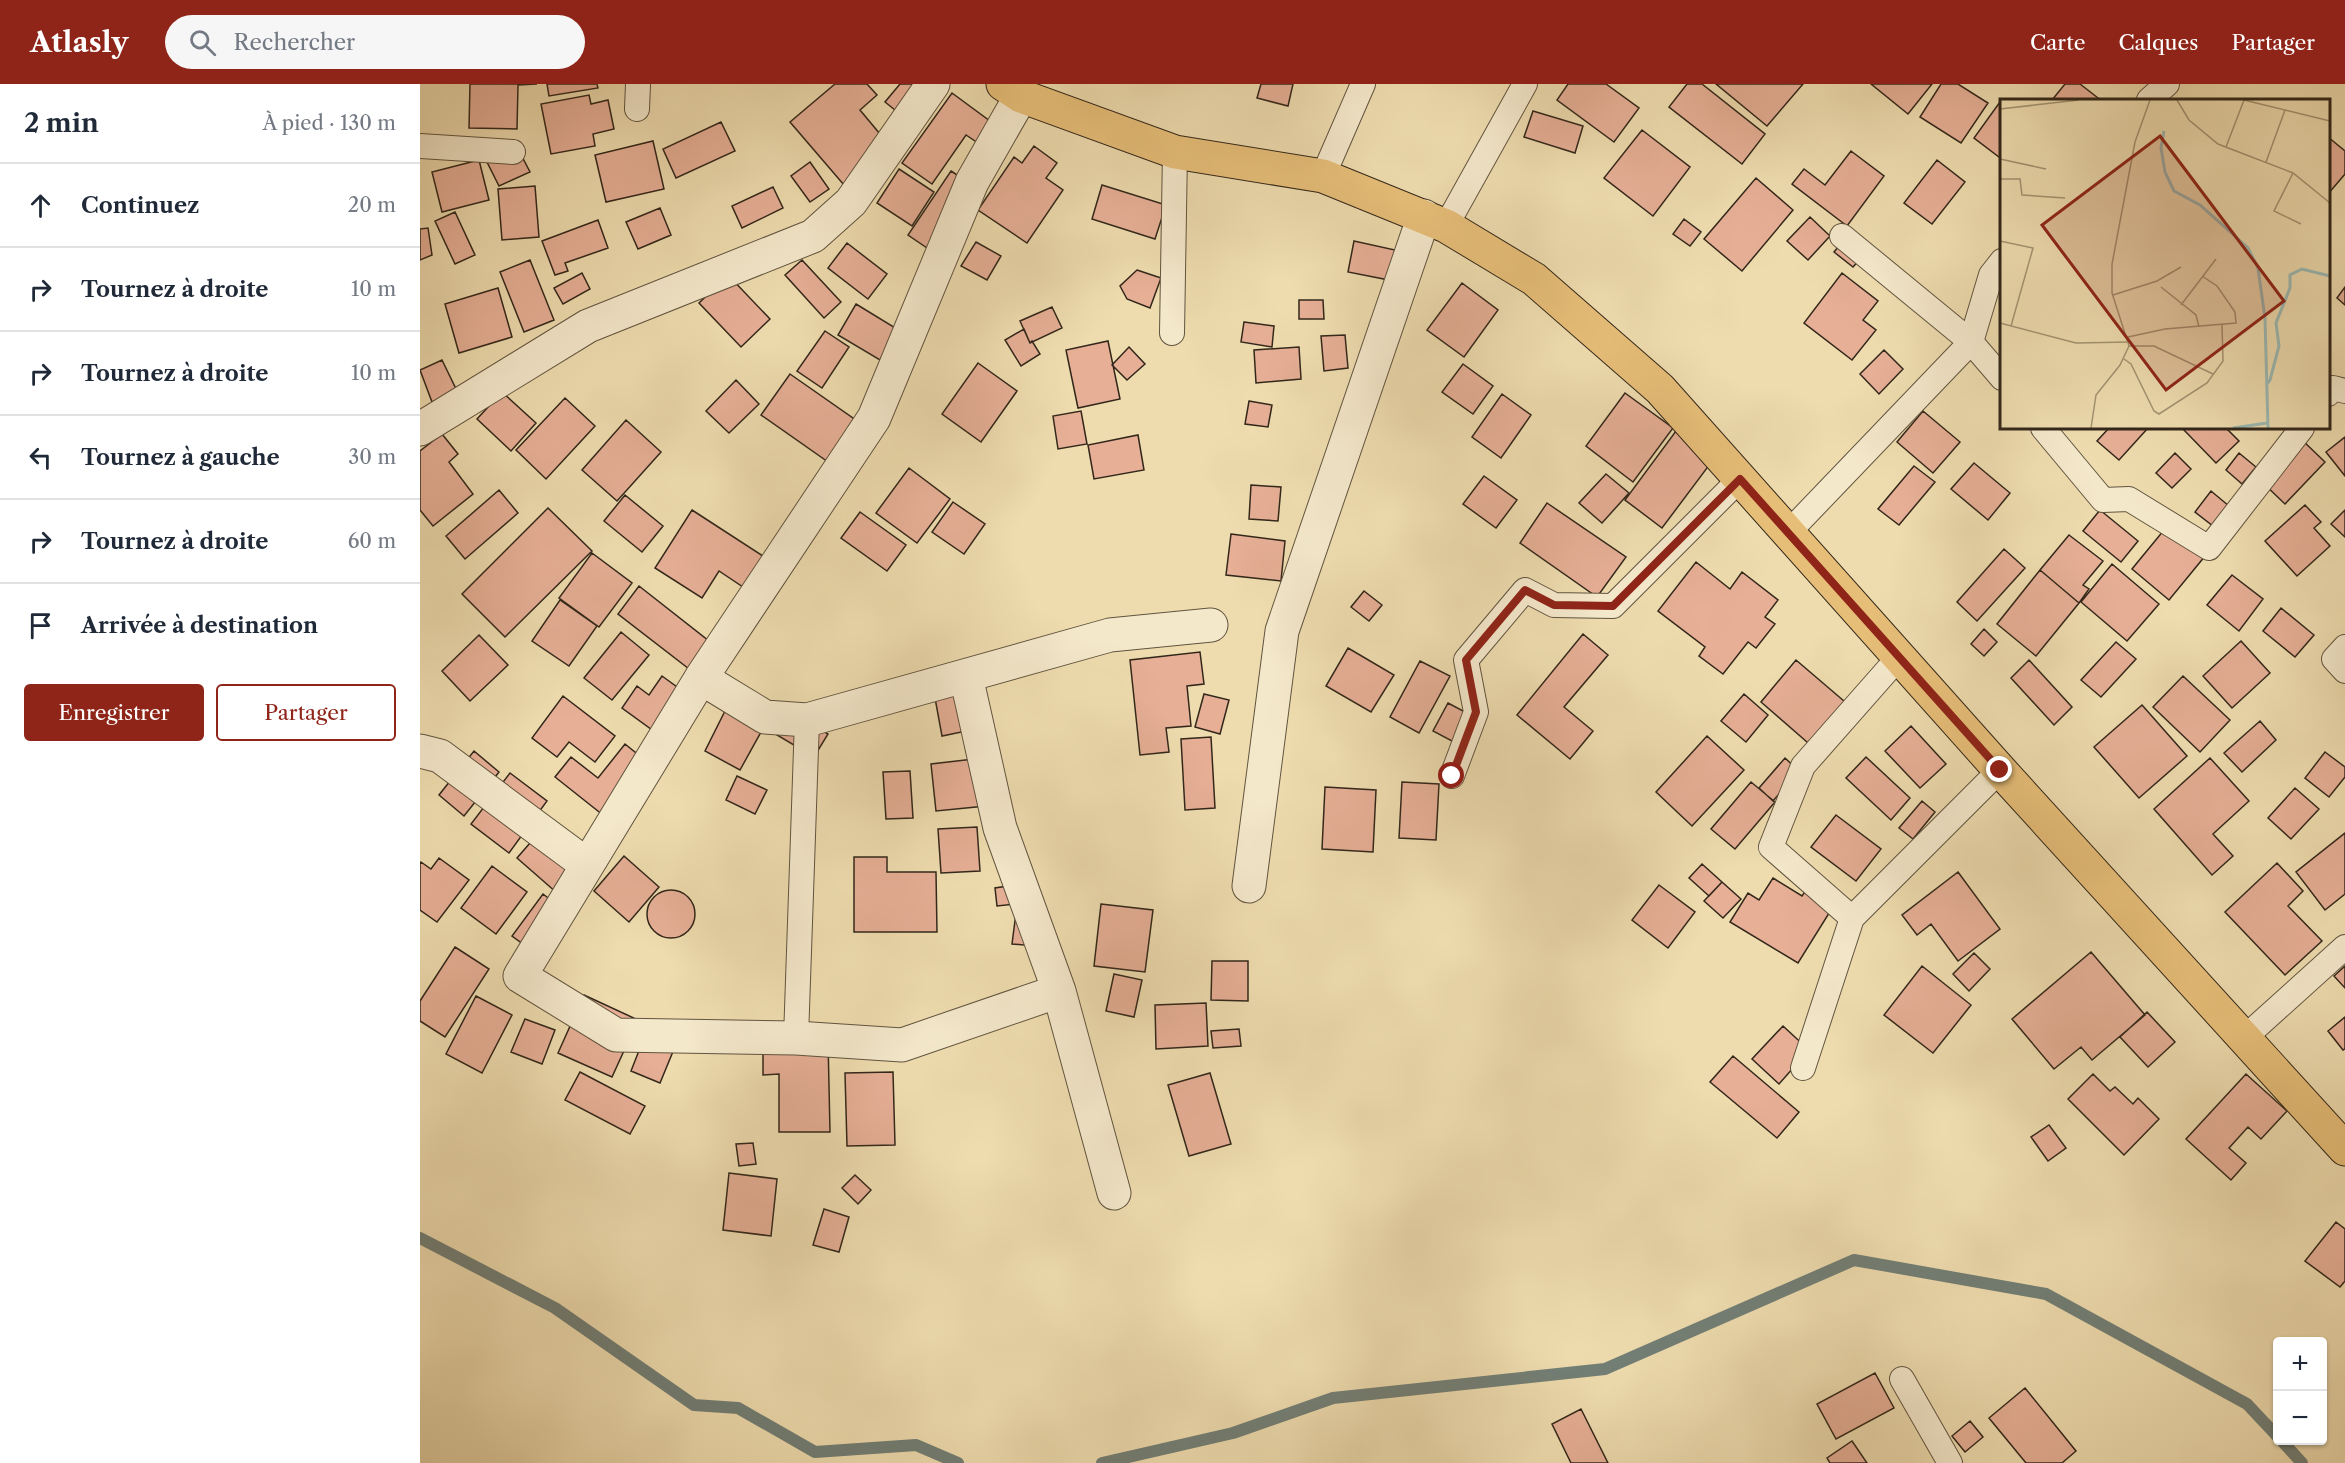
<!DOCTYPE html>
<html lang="fr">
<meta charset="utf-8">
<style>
:root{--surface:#fff;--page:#f6f6f7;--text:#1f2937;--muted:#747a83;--line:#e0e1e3;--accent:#8f2418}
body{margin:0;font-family:"Libre Caslon Text",serif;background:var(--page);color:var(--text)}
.controls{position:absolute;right:18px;bottom:18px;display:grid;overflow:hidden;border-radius:6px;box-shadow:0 2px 4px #0004}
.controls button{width:54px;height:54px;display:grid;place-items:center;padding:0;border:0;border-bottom:2px solid var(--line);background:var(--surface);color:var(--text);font:30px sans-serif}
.stop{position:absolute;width:18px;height:18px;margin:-14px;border:4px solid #8f2418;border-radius:50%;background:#fff}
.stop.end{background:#8f2418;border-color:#fff;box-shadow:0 2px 6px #0008}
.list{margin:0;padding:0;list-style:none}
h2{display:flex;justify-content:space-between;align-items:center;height:78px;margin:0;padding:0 24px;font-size:26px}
h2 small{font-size:20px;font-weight:400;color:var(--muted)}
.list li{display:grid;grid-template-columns:39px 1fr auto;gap:18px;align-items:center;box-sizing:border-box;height:84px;padding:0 24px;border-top:2px solid var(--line)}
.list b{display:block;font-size:22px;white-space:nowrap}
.list em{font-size:20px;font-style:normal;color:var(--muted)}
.actions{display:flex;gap:12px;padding:18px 24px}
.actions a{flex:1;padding:14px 0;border:2px solid var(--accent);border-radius:6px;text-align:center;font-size:21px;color:var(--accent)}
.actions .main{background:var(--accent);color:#fff}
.icon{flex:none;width:33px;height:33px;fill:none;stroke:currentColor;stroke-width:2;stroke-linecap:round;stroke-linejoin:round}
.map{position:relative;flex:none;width:1925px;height:1379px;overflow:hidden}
header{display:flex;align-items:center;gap:36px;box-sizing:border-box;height:84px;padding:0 30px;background:var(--accent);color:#fff}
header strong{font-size:28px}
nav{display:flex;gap:33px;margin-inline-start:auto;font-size:21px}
.search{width:420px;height:54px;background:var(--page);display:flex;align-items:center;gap:15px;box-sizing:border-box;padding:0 21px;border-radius:33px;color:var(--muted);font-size:22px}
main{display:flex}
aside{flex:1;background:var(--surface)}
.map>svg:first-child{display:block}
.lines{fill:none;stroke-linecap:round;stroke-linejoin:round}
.stream{stroke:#727f76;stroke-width:12}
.building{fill:#e6af96;stroke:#32271a;stroke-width:1.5}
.lane-casing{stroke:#61543f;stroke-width:26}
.street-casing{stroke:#61543f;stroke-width:35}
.primary-casing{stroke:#32271a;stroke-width:35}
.lane{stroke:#f4e8cb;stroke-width:24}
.street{stroke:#f4e8cb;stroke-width:33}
.primary{stroke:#e7be78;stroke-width:33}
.route{stroke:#8f2418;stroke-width:8}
.inset-river{fill:none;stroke:#9cbab4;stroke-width:3}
.inset-road{fill:none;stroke:#a39473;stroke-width:1.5}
.view{fill:#8f2418;fill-opacity:0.15;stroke:#8f2418;stroke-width:3}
.inset-edge{fill:none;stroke:#32271a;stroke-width:3}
</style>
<header>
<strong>Atlasly</strong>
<div class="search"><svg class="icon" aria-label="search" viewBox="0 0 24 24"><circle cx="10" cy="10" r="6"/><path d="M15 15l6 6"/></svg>Rechercher</div>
<nav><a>Carte</a><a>Calques</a><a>Partager</a></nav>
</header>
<main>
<aside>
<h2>2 min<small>À pied · 130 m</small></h2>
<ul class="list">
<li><svg class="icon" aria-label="ahead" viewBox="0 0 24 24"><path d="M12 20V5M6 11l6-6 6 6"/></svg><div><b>Continuez</b></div><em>20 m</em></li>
<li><svg class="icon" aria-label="right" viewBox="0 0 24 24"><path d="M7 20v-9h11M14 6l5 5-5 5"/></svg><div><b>Tournez à droite</b></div><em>10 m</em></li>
<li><svg class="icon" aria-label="right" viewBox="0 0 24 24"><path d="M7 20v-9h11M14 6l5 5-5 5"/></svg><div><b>Tournez à droite</b></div><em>10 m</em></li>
<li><svg class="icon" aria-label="left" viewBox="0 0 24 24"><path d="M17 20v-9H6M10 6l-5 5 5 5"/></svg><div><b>Tournez à gauche</b></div><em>30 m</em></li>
<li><svg class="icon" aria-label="right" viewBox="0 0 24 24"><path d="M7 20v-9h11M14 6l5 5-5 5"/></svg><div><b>Tournez à droite</b></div><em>60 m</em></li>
<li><svg class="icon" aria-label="arrive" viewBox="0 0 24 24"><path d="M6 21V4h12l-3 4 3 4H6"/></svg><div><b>Arrivée à destination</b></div></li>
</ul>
<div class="actions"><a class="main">Enregistrer</a><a>Partager</a></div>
</aside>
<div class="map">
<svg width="1925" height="1379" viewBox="0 0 1925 1379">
<rect width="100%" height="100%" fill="#eedcaf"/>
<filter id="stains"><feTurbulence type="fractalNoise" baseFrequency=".00333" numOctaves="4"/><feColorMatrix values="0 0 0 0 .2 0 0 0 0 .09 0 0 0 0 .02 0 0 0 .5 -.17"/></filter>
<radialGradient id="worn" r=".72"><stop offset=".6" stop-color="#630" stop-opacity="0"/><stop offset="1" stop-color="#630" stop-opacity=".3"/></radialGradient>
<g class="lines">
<path class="stream" d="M0 1154 135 1224 274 1321 318 1324 395 1368 496 1361 538 1379
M1861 1356 1882 1379
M682 1379 813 1349 913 1314 1185 1285 1434 1176 1626 1210 1827 1320 1858 1353"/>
</g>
<path class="building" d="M50 0H117L98 1 97 45 49 44Z
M127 0H177L178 4 129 12Z
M415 0H447L457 11 440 26 470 62 424 101 370 38Z
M480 0H491L504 10 485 34 465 18Z
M841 0H873L868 22 837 14Z
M1148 0H1186L1219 24 1194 58 1137 16Z
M1267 0H1282L1345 50 1322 80 1249 23Z
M1296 0H1383L1347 42Z
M1451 0H1512L1488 30Z
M1521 0H1538L1568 19 1541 59 1500 33Z
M1645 0H1660L1678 14 1676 16H1632Z
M532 9 578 43 564 63 546 51 512 100 482 79Z
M169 11 171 20 188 16 194 45 173 50 175 62 131 70 121 20Z
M1580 18 1582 70 1579 73 1554 54Z
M1113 27 1163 42 1155 69 1104 53Z
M301 38 315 67 256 94 243 65Z
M1222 46 1270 83 1233 132 1184 94Z
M1908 53 1925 67V90L1908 110Z
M233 57 244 105 186 118 175 71Z
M614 62 637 79 626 94 643 106 607 159 558 126 594 73 602 79Z
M97 63 110 88 79 102 67 78Z
M1431 67 1464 92 1427 142 1372 100 1384 85 1405 101Z
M59 76 69 116 22 128 12 88Z
M1517 76 1545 98 1512 140 1484 119Z
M390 78 409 105 390 118 371 92Z
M479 85 514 108 492 142 457 119Z
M531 87 560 106 516 170 488 151Z
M1336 94 1373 126 1322 187 1284 155Z
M682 101 746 121 735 155 672 135Z
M115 102 119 153 82 156 78 105Z
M353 103 363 124 322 144 312 122Z
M240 124 251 151 218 165 206 138Z
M35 128 55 171 35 180 15 137Z
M1390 133 1410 152 1388 176 1367 157Z
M1264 135 1281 148 1270 162 1253 150Z
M178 136 188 164 145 179 148 187 135 191 122 157Z
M8 144 12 171 0 176V145Z
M1433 146 1452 162 1433 183 1414 168Z
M934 157 975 166 969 196 928 188Z
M556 158 581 172 567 196 541 182Z
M427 159 467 190 448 215 408 184Z
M110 176 134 236 104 248 80 188Z
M382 176 421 218 404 234 365 191Z
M717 186 741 194 730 224 707 215 700 202Z
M162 189 170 205 143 220 134 204Z
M1422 189 1458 217 1443 236 1456 246 1432 276 1384 239Z
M308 191 350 235 321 263 279 219Z
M1042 199 1078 226 1044 273 1007 246Z
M1925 203V221L1917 214Z
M78 204 92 253 39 269 25 220Z
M879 216H903L904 235H879Z
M436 220 477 245 460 276 418 251Z
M632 223 642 244 610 259 600 237Z
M824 238 854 242 852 263 821 258Z
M604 245 610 259 612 257 620 270 601 282 585 256Z
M405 247 429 263 402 304 377 287Z
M925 251 928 284 904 287 901 252Z
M688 257 700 315 658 324 646 266Z
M709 263 725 280 707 296 692 281Z
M879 263 881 295 836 299 834 266Z
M1464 266 1483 285 1459 310 1440 290Z
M22 276 37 307 12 318 0 286Z
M558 279 597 307 561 358 522 330Z
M1043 280 1073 302 1053 330 1022 308Z
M370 290 440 339 411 380 341 331Z
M316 296 339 320 309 349 286 327Z
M82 308 116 339 91 367 57 335Z
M1205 309 1253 344 1213 398 1166 362Z
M1082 310 1111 331 1081 374 1052 353Z
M145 314 175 342 126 395 96 366Z
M829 317 852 321 848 343 825 340Z
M661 327 667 360 638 365 633 332Z
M1503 327 1540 358 1513 389 1477 358Z
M206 336 241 368 197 417 162 386Z
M1689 344H1728L1699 376 1677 357Z
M1765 344H1806L1819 357 1796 379 1763 345Z
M1256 347 1293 376 1242 444 1205 416Z
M22 350 38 370 29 378 53 410 13 442 0 426V367Z
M718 351 724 386 674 395 668 361Z
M1925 353V392L1906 368Z
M1881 355 1905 378 1865 420 1841 397Z
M1755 369 1771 385 1752 404 1736 389Z
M1819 369 1836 383 1822 400 1806 386Z
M1554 379 1590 409 1568 436 1531 405Z
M1494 382 1515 398 1479 441 1458 425Z
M489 384 530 415 497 459 456 429Z
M1186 390 1209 409 1182 439 1159 419Z
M1064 392 1097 416 1076 444 1043 420Z
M831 401 861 403 858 437 829 435Z
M79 406 98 429 45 475 26 452Z
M1791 407 1809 422 1793 442 1775 428Z
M205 411 243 442 222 468 184 437Z
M533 418 565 440 544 470 512 448Z
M1127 419 1206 473 1177 513 1100 459Z
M1885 421 1901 438 1894 444 1910 462 1877 492 1845 457Z
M128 424 172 467 85 553 42 510Z
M272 426 343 472 323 503 299 487 282 514 235 484Z
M1680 426 1718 457 1701 478 1663 447Z
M1925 426V453L1911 440Z
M440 428 486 461 467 487 421 454Z
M1753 435 1790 466 1749 516 1712 485Z
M811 450 865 457 861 497 806 491Z
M1649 451 1683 477 1663 501 1669 505 1659 519 1620 486Z
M1584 465 1605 484 1557 537 1537 518Z
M172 469 212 499 179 543 139 514Z
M1276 478 1310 505 1322 488 1358 516 1345 533 1355 540 1336 564 1328 558 1303 590 1279 572 1285 563 1238 527Z
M1692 480 1739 520 1707 557 1661 518Z
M1620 486 1659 519 1616 572 1577 540Z
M1812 491 1843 515 1819 547 1787 521Z
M219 502 294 561 273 588 198 530Z
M944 507 962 521 949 537 931 523Z
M140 516 177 542 149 582 112 557Z
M1861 524 1894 551 1875 573 1843 547Z
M1564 545 1577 558 1564 572 1551 560Z
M201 548 229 571 192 616 164 594Z
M1163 550 1188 571 1144 623 1173 647 1150 675 1097 631Z
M59 551 88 581 50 617 22 587Z
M1821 557 1850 589 1812 624 1783 592Z
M1696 558 1716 575 1681 613 1661 596Z
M928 564 974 591 951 628 906 602Z
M780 568 784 600 767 602 771 642 746 644 749 668 720 671 710 576Z
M1376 576 1431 623 1395 665 1341 618Z
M1609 576 1652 623 1634 641 1591 594Z
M1000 577 1030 592 999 649 970 633Z
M242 592 275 616 246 656 202 624 217 602 229 611Z
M1763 592 1810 636 1780 668 1733 623Z
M550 608 556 645 522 652 515 614Z
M784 610 809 616 800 650 775 643Z
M1324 610 1348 631 1326 658 1301 637Z
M143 612 195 652 175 678 149 658 137 673 112 654Z
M309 619 346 639 320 686 285 667Z
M1028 619 1062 637 1047 665 1013 647Z
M1722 621 1767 672 1719 714 1674 663Z
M371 628 408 650 394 673 357 651Z
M1840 637 1856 656 1822 688 1804 669Z
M1491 642 1526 680 1500 704 1465 667Z
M1287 652 1324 686 1272 742 1236 708Z
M791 653 795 724 765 726 761 655Z
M205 660 231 681 188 735 135 693 151 673 178 694Z
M54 667 79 688 44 732 19 711Z
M1905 668 1925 683V693L1909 713 1885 694Z
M571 673 576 721 516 727 511 680Z
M1446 673 1490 714 1471 736 1426 694Z
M1365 674 1379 687 1353 717 1339 704Z
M1790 674 1829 717 1793 750 1813 772 1792 791 1734 725Z
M490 687 493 734 466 735 463 688Z
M90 689 127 717 89 769 51 740Z
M317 692 347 706 335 730 306 716Z
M982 698 1019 700 1016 756 979 754Z
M1331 698 1355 718 1315 765 1291 745Z
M905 703 956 706 953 768 902 765Z
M1875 704 1899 725 1871 755 1848 734Z
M1502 717 1515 728 1493 755 1479 744Z
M1416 731 1461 765 1436 797 1391 763Z
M130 736 170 771 137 809 97 774Z
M557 743 560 787 521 789 518 745Z
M1925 749V810L1905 826 1876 788Z
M204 772 239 803 209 838 174 807Z
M434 773H467V788H516L517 848H434Z
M19 774 49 796 17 838 0 826V780L1 778 11 785Z
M1857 779 1883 807 1868 822 1902 857 1865 891 1805 828Z
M1282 780 1302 798 1289 812 1269 794Z
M72 782 107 808 76 850 41 824Z
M1538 788 1580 845 1538 877 1511 840 1497 851 1482 831Z
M1353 794 1382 812 1389 802 1416 818 1378 879 1310 838 1328 809 1339 816Z
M1302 798 1321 815 1303 834 1284 817Z
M602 800 604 819 577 822 575 804Z
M1239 801 1275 828 1248 864 1212 836Z
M227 830a24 24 0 1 1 48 0a24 24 0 1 1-48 0Z
M123 810 145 827 114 868 92 852Z
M681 820 733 826 725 888 674 882Z
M596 829 615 862 592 860Z
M35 863 69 885 25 953 0 937V917Z
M1671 868 1725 931 1672 976 1661 963 1634 985 1592 935Z
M1554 869 1570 885 1549 907 1533 890Z
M792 877H828V917L791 916Z
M1502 882 1551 921 1513 969 1464 931Z
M1925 882V904L1914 892Z
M694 890 722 896 714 933 686 927Z
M164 911 218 936 192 993 138 969Z
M56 912 92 931 62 989 26 970Z
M786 919 788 962 736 965 735 921Z
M1727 928 1755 958 1728 983 1700 953Z
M1925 933V965L1923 966 1908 947Z
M105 935 135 946 122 980 91 968Z
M229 941 259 953 240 999 211 987Z
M1363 942 1389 966 1359 1000 1332 975Z
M819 945 821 962 793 964 791 947Z
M408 956 410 1048H359V990L343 991V958Z
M1313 972 1379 1028 1357 1054 1290 998Z
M160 988 225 1022 210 1050 145 1016Z
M473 988 475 1061 427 1062 425 989Z
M790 989 811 1060 769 1072 748 1001Z
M1673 990 1690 1007 1695 1003 1713 1020 1718 1014 1739 1035 1704 1071 1648 1015Z
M1826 990 1867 1027 1841 1055 1828 1043 1809 1064 1826 1079 1811 1096 1766 1055Z
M1629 1041 1646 1064 1628 1077 1611 1053Z
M333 1059 336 1080 319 1082 316 1060Z
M309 1089 357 1095 351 1152 303 1146Z
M435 1091 451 1106 438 1120 422 1104Z
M404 1125 429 1133 419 1168 393 1161Z
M1916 1138 1925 1145V1197L1920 1203 1885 1177Z
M1455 1289 1474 1324 1416 1355 1397 1320Z
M1605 1304 1656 1367 1642 1379H1606L1569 1334Z
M1161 1325 1188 1379H1151L1132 1340Z
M1550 1337 1563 1353 1545 1368 1532 1352Z
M1432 1357 1447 1379H1410L1407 1374Z"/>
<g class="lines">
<g class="lane-casing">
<path id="lane" d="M1729 16 1747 0
M217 25 218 0
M0 62 93 68
M903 92 943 0
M1026 142 1105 0
M1422 152 1551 258 1582 294
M752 249 755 68
M1908 310 1913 304 1925 307
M1623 344 1683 416 1709 415 1789 464 1882 344
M1368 449 1551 258 1571 191 1582 177
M1925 563 1914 575 1925 587
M1032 692 1056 628 1046 576 1105 506 1134 521 1193 522 1320 395
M1432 834 1351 763 1383 682 1479 573
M376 954 387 636
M1823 955 1925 863
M1383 984 1432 834 1580 686
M1482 1295 1530 1379"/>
</g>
<g class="street-casing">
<path id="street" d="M601 12 552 98 454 334 281 594 100 892 196 951 376 954 482 961 639 907
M0 345 168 242 393 152 431 118 513 0
M546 592 580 744 639 907 694 1109
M281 594 345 633 387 636 690 551 791 541
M0 667 20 672 167 781
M829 802 862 547 1004 132"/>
</g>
<g class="primary-casing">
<path id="primary" d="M583 0 601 12 755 68 903 92 1026 142 1114 195 1240 305 1580 686 1925 1065"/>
</g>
<use href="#lane" class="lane"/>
<use href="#street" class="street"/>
<use href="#primary" class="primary"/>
</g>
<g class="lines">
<path class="route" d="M1032 692 1056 628 1046 576 1105 506 1134 521 1193 522 1320 395 1580 686"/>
</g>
<g transform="translate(1580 15)">
<rect width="330" height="330" fill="#eedcaf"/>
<path class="inset-river" d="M164 32 161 49 165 73 174 92 200 106 248 149 258 169 265 219 268 329M266 286 270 281 279 247 276 224 290 189V176L302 170 330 177M233 329 267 324"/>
<path class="inset-road" d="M177 1 189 21 218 45 293 74 330 104M244 1 330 22M0 10 79 1M226 48 244 1M0 60 46 70M266 63 285 11M293 74 274 112 301 125M0 80H20L22 96 65 99M0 142 33 149 11 227M161 188 196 216 199 228M113 196 157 182 181 168M181 206 216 160M0 224 76 244 129 243M128 238 165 230 236 224 235 213 217 187 202 177M129 247H154L213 275M124 260 131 265 154 312 159 315 207 284 223 262 222 226M91 329 96 296 120 266 129 247 112 194V165L135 43 150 1"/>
<path class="view" d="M160 37 284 202 166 291 42 126Z"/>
<rect width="330" height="330" class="inset-edge"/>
</g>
<rect width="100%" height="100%" filter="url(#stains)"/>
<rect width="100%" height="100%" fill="url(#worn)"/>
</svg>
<div class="controls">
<button>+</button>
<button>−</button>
</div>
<div class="stop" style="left:1032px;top:692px"></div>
<div class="stop end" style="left:1580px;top:686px"></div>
</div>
</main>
